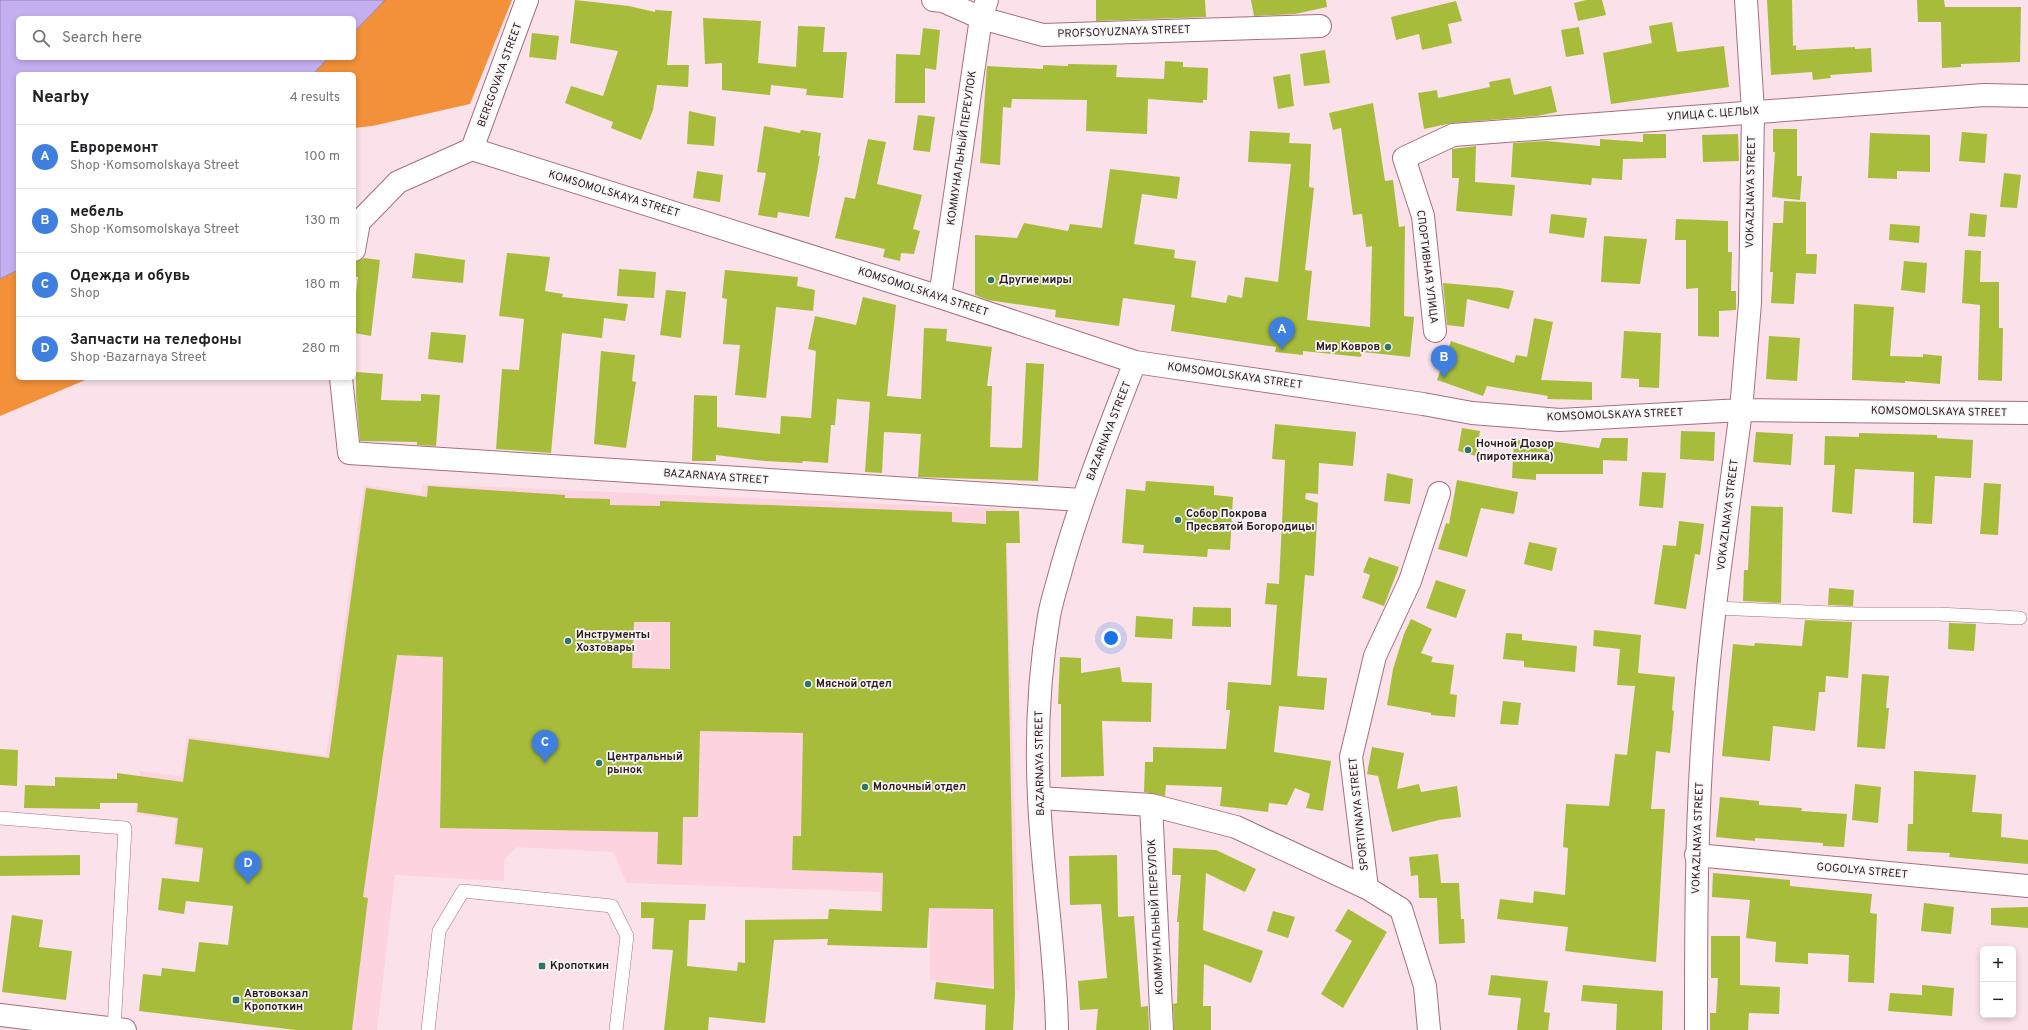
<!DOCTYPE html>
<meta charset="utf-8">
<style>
:root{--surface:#fff;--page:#f6f6f6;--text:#202124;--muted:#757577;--line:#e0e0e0;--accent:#1a73e8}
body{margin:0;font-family:Overpass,sans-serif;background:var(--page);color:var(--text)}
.controls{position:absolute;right:12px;bottom:12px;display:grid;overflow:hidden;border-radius:6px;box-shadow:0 2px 6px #0003}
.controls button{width:36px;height:36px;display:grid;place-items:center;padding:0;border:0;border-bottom:1px solid var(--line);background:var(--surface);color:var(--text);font:20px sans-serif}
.you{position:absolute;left:1111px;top:638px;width:14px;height:14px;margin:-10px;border:3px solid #fff;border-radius:50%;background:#1a73e8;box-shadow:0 0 0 6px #1a73e833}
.badge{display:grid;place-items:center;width:26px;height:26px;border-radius:50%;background:var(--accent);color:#fff;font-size:13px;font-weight:700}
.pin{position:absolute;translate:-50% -33px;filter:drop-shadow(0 1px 2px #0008)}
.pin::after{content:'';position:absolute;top:21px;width:14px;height:12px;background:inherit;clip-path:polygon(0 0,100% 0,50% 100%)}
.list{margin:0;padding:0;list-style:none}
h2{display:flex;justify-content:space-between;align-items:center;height:52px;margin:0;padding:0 16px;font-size:17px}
h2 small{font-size:13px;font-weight:400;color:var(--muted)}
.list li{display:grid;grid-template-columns:26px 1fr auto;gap:12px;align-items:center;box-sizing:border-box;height:64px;padding:0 16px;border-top:1px solid var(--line)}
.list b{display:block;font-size:15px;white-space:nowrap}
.list p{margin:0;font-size:13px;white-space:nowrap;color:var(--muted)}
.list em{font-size:13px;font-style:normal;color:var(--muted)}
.icon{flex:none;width:22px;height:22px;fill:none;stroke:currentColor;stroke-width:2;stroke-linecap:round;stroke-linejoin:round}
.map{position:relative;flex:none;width:2028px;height:1030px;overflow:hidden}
.search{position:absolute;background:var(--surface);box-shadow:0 2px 6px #0003;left:16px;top:16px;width:340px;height:44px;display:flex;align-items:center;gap:10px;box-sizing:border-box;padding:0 14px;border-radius:6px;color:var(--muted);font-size:15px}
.panel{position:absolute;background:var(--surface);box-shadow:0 2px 6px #0003;left:16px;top:72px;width:340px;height:308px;border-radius:6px}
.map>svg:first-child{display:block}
.built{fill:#fdd3df}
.forest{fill:#f29139}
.water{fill:#c4b0f0;stroke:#9883b2}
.building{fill:#a7bc3b;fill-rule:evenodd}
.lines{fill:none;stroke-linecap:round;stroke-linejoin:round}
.service-casing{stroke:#a66e80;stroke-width:14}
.minor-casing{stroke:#a66e80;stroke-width:24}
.tertiary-casing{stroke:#a66e80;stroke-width:24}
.secondary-casing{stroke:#a66e80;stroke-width:24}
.service{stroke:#fff;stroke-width:13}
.minor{stroke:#fff;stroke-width:22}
.tertiary{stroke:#fff;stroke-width:22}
.secondary{stroke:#fff;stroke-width:22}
.poi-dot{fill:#307466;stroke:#f6f6f6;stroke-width:1.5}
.labels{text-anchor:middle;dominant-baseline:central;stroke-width:3.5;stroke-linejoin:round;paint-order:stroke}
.street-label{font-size:11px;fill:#301a22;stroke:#f6f6f6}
.poi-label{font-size:11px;font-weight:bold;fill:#301a22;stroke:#f6f6f6;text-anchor:start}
</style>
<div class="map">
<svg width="2028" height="1030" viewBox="0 0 2028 1030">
<rect width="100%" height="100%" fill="#fbe1e9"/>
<path class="built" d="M423 484 1006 509 1020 990 930 980V918H880V892L627 883 613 852 516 847 504 861V881L395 875 377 1030H324L307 864 173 846 176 819 135 814 140 771 182 777 187 736 326 756 364 485 421 494Z"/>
<path class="forest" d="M385 0H512L470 104 372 126 354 128V74H313L328 58H354V32Z
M18 270V378H90L0 416V279Z"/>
<path class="water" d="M0 0H385L354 32V18H18V58H328L313 74H18V270L0 279Z"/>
<path class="building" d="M575 0 629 6 655 12V10L672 11 667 65H689L688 87 657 85 653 110 641 140 611 128 613 122 565 103 571 86 603 96 618 51 570 43Z
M1096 0H1205L1206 17 1096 21Z
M1251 0H1326L1327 7 1295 14 1254 16Z
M1586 0H1602L1606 15 1578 21 1574 3Z
M1767 0H1792L1793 46 1796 45V50L1855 47V49L1871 48 1872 72 1830 75 1831 78 1813 80 1812 72 1771 75Z
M1917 0H1944L1945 7H2021L2020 62 1961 64V67L1942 68 1941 22H1918Z
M1456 1 1462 21 1448 24 1452 43 1422 50 1419 34 1396 40 1391 17Z
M703 18 761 21 758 63 796 67 798 26 825 27 823 52H847L843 98 806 95 807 89 771 85 770 95 722 90V63L705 64Z
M1672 22 1677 52 1724 46 1729 87 1611 104 1603 53 1652 43 1649 26Z
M1579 27 1584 54 1566 57 1561 30Z
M923 28 940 30 936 70 925 68V103H895L896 54 920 55Z
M532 33 559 36 556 60 529 57Z
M1325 50 1330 83 1304 86 1300 54Z
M1165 61 1183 62V67L1208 68 1207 100H1203V103L1148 99 1147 134 1086 131 1087 100 1012 99 1011 108 1003 107 1000 165 980 163 987 66 1043 69V65L1068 66V64L1117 65 1116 77 1164 79Z
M1290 74 1294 106 1278 109 1273 77Z
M1510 78 1514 95 1551 86 1557 112 1537 116 1452 123 1424 129 1418 93 1437 90 1438 98 1490 87 1489 82Z
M1373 103 1385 181 1393 180 1399 227 1405 226 1404 316 1414 317 1410 357 1362 352 1361 357 1303 351V355L1275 352 1276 347 1171 331 1175 305 1123 298 1119 326 1055 317 1056 310 988 300 975 295V235L1017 238 1024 223 1068 231 1070 224 1102 228 1110 169 1180 177 1177 199 1142 194 1134 244 1175 250 1174 258 1196 261 1191 297 1226 303 1228 295 1242 298 1245 277 1278 282 1291 164 1248 162 1250 131 1290 133 1289 143 1311 144 1309 187 1314 188 1305 270 1312 271 1307 320 1370 327 1372 246 1366 247 1362 214 1353 215 1341 128 1333 130 1329 113Z
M689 111 716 117 714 146 687 144Z
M918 115 935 117 930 152 913 150Z
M764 126 800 133 801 130 821 133 818 156H820L809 217 778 212 777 218 758 215 766 173 757 172Z
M1773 129H1797V176H1802L1800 200 1772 197 1775 152H1773Z
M1962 132 1987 134 1985 163 1959 161Z
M1870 133 1930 135V172L1897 171V179L1868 178Z
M1643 134H1666V158L1623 159 1622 180 1592 178 1591 185 1511 177 1513 143 1546 141 1600 146V139L1643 142Z
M1738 134 1739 161 1703 162 1702 135Z
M868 139 886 142 877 184 922 195 913 229 920 231 914 254 901 253 900 261 883 257 885 249 835 238 845 197 855 199Z
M1476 146 1475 182 1515 185 1512 216 1456 211 1459 178H1452V149Z
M697 171 723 175 720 202 693 198Z
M2004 173 2021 175 2017 208 2000 207Z
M1784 201 1806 202V254H1817L1816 274 1796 273 1794 304 1771 303 1773 272H1770L1773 223H1783Z
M1970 213 1987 215 1985 237 1968 236Z
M1551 214 1587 218 1584 238 1549 233Z
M1676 219 1728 221V252H1732L1731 291H1736V310L1719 311V337L1698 336V288L1686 289V240H1675Z
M1890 224 1920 226 1919 243 1889 240Z
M1604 236 1647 239 1640 284 1601 282Z
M1965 250 1981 251 1980 282H1999V328H2003L2002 381 1978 380 1980 305 1962 303Z
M415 253 465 260 463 283 412 278Z
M507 253 550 257 545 291 563 294 562 297 628 304 625 321 604 318 602 338 562 333 551 453 496 449 502 369 519 370 524 319 499 316Z
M364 258 380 260 371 336 354 333V308L358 277H354V262Z
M1904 261 1927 263 1925 293 1901 290Z
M619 269 656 272 654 298 617 296Z
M725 270 798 277 797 286 815 290 813 311 776 307 766 398 735 395 740 345 723 344 727 299 722 298Z
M1443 283 1500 288 1514 291 1509 309 1467 299 1464 327 1447 325Z
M666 290 686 292 681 338 660 335Z
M863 297 896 305 887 396 921 399 924 328 947 329 946 341 992 347 987 386H992L990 447 1022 448 1026 363 1044 364 1038 481 918 477 921 434 884 432 882 473 865 472 870 402 837 399 835 425H831L828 463 803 461 802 463 765 461 716 455V461H692L694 395 717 396V427L780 434 781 416 811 418 816 351 808 349 815 316 856 325Z
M1854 304 1894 307 1890 356 1923 357V354L1942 356 1940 384 1905 381V383L1852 380Z
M1534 318 1553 322 1541 380 1592 382V400L1547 399 1548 396 1487 386 1483 396 1437 380 1451 341 1514 363 1516 355 1527 357Z
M1624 331 1661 333 1659 388 1639 387V379L1621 378Z
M431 332 466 335 463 363 428 359Z
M1769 336 1800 338 1797 381 1766 379Z
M601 351 635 355 632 381 636 382 626 448 594 444Z
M356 372 383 374 381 400 421 401V394L440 395 436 446 417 445V442L360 441 356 397Z
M1275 424 1356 432 1353 466 1319 463 1318 494 1306 493 1305 499 1318 503 1314 576 1305 575 1297 676 1327 678 1324 710 1279 706 1274 752 1331 761 1323 811 1306 808 1310 794 1295 788 1287 805 1269 803 1268 812 1220 806 1222 787 1166 785 1165 796 1144 792 1145 762H1153V747L1226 749 1230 710H1226L1228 682 1271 685 1277 605 1265 604 1267 583 1279 584 1285 460 1272 459Z
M1462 428 1480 431 1476 456 1458 451Z
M1681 431 1715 432 1714 461 1680 459Z
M1756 432 1793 434 1791 465 1753 462Z
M1859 433 1937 435V438L1973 440 1971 478 1935 476 1932 524 1913 523 1914 472 1855 469 1852 514 1832 512 1835 465H1824L1825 436 1859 437Z
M1602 438H1628L1627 461 1603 460V474H1536V480L1512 478 1514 440 1558 442 1599 448Z
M1642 472 1666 473 1663 508 1639 506Z
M1387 473 1413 479 1410 504 1384 501Z
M1457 480 1518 492 1514 514 1481 508 1467 557 1438 549 1446 523 1449 524Z
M1146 481 1214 486V495L1233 497 1230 550 1208 549 1207 557 1143 553 1144 545 1122 543 1126 489 1145 491Z
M1984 483 2001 484 1998 535 1980 534Z
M428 486 565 495V498L610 499V505L660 506V501L952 512V522L986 524V511H1019L1020 543H1006L1015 995 1013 1030H985L986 1005 934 999 936 982 994 989 993 909 929 908 927 948 827 945 828 939 774 940 765 1023 709 1017 708 1030H664L673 950 652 949 654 918H641V902L706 904 705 920H689L687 966 737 971 738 962 745 963V920L828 919 829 909 882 911 883 873 792 870 793 836H801L803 733 700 731 698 817H683L682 865 657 864 658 832 440 828 443 657 397 655 363 897 368 898 352 1030H296L139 1011 143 974 161 976 162 968 195 972 199 942 228 945 233 906 186 901 184 914 158 910 162 878 199 882 203 848 175 844 178 818 137 812 138 803H100V809L24 808 25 785 55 786V777L117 779V773L183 782 189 739 329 758 366 488 427 497ZM634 622H670V669L632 668Z
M1751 506 1783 507 1781 603 1743 601 1744 570H1748Z
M1679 521 1704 524 1700 555 1695 554 1686 609 1654 604 1663 545 1676 546Z
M1529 542 1557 548 1552 571 1524 564Z
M1369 557 1399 567 1384 606 1362 598 1370 575 1363 572Z
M1436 580 1466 590 1456 618 1426 608Z
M1829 588 1854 590 1853 606 1828 605Z
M1193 607 1231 608V627L1192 626Z
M1136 616 1173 619 1172 639 1135 637Z
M1411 619 1432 629 1421 653 1433 657 1431 662 1454 665 1450 694 1457 695 1455 717 1431 715V713L1387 705 1393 669 1404 634Z
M1805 620 1852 622 1848 678 1826 676 1825 692H1819L1815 731 1773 726 1770 761 1722 756 1733 644 1754 646 1755 643 1802 646Z
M1949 623 1976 624 1974 651 1948 649Z
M1594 630 1641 635 1638 673 1675 677 1672 710 1674 711 1670 753 1656 751 1651 809H1665L1656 962 1565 951 1568 927 1497 919 1500 899 1533 903 1534 891 1565 895 1568 848 1563 847 1566 804 1609 806 1615 754 1627 755 1635 686 1617 685 1620 649 1593 646Z
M1506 633 1522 634V640L1577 646 1575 672 1524 667V661L1503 659Z
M1060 657 1081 658V673L1120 667 1122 682 1152 683 1151 722 1102 721 1104 776 1061 777V704H1058Z
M1862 674 1889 676 1886 708H1889L1885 749 1857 747Z
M1503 701 1521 703 1518 725 1500 724Z
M1372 747 1404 753 1397 789 1419 784 1421 792 1457 786 1461 817 1439 820 1392 832 1378 776 1367 774Z
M0 749 18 750 17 786 0 785Z
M1914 771 1976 775 1972 812 2002 814 2001 837 2028 840V864L1949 857 1950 853 1907 851 1908 824H1913Z
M1855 784 1881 787 1878 823 1852 820Z
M1720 797 1759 801V805L1802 808 1801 811 1847 814 1844 847 1823 846V843L1755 838V841L1716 837Z
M1173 848 1216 850 1256 869 1245 892 1206 873 1203 930 1263 951 1251 983 1204 964 1203 1006H1211V1030H1174L1173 1004 1177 1003 1179 922H1177L1181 875H1172Z
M1438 854 1441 883H1459L1461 919H1464L1465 943 1439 944 1437 898H1419L1418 875 1411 876 1409 857Z
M80 855V875L0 876V856Z
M1117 855 1118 917 1134 916 1141 1007 1148 1006 1149 1030H1096L1098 1009 1080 1010 1078 981 1107 978 1101 904 1070 905 1069 856Z
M1713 873 1790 880V886L1872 894 1870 913 1877 914 1874 983 1848 982 1849 955 1808 953V964L1775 962 1776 942 1746 938 1750 900 1712 897Z
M1924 903 1954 907 1951 934 1921 931Z
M2028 907V928L1991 925V908Z
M1348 909 1387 932 1343 1008 1321 994 1352 941 1335 931Z
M1273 911 1295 917 1288 938 1267 931Z
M12 915 43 920 39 947 72 951 66 1000 2 992Z
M1711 936H1740V985L1780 987 1779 1014 1749 1013 1748 1030H1710V1013H1716L1718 978H1711Z
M1491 975 1548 981 1544 1012 1550 1013 1548 1030H1517L1521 998 1488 995Z
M1583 985 1663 991 1662 1030H1616L1617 1004 1581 1001Z
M1922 985 1954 988 1952 1016 1888 1011 1890 993 1922 995Z"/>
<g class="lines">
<g class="service-casing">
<path id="service" d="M1715 608 1858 614H1937L2020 618
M0 818 125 828 114 1029
M428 1030 439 931 463 891 612 906 627 936 616 1030"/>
</g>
<g class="minor-casing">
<path id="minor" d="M933 0 943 1 981 18 1043 35 1320 26
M472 149 940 297
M472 149 527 0
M354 250 359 222 398 182 472 149
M1435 331 1423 216 1404 158 1453 135 1984 95 2028 96
M341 378 349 453 1082 500
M1039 798 1151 805 1236 827 1367 888 1401 909 1425 986 1429 1030
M1151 805 1162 1030
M1696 855 2028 886
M1367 888 1351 757 1375 656 1410 581 1439 493"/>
</g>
<g class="tertiary-casing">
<path id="tertiary" d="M1696 1030C1696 927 1696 824 1704 720 1711 616 1728 513 1741 410"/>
</g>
<g class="secondary-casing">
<path id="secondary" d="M987 0 981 18 940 297 1135 362 1423 404 1472 413 1560 420 1741 410 2028 413
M1741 410 1750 303 1753 111 1746 0
M0 1015 125 1030
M1057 1030C1056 952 1042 875 1039 797 1036 737 1039 675 1049 616 1052 599 1058 582 1062 566 1082 496 1109 429 1135 362"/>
</g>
<use href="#service" class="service"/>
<use href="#minor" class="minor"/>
<use href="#tertiary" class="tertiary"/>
<use href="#secondary" class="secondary"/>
</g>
<g class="poi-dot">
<circle cx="991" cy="280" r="4"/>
<circle cx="1388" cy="347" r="4"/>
<circle cx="1468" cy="450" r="4"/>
<circle cx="1178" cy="520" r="4"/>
<circle cx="568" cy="641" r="4"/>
<circle cx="808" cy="684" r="4"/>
<circle cx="599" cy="763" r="4"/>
<circle cx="865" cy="787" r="4"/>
<rect x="538" y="962" width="8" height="8" rx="2"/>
<rect x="232" y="996" width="8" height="8" rx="2"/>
</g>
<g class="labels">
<g class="street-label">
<text transform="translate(1124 32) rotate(-2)">PROFSOYUZNAYA STREET</text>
<text transform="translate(500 75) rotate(-70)">BEREGOVAYA STREET</text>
<text transform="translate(1713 114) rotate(-4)">УЛИЦА С. ЦЕЛЫХ</text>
<text transform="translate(962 148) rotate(-82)">КОММУНАЛЬНЫЙ ПЕРЕУЛОК</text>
<text transform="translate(1751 192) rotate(-89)">VOKAZLNAYA STREET</text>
<text transform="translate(614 194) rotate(17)">KOMSOMOLSKAYA STREET</text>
<text transform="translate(1427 267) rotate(83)">СПОРТИВНАЯ УЛИЦА</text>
<text transform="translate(923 292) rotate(18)">KOMSOMOLSKAYA STREET</text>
<text transform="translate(1235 376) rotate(8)">KOMSOMOLSKAYA STREET</text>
<text transform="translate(1939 412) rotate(1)">KOMSOMOLSKAYA STREET</text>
<text transform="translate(1615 415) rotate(-2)">KOMSOMOLSKAYA STREET</text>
<text transform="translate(1109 431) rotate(-69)">BAZARNAYA STREET</text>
<text transform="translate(716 477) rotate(4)">BAZARNAYA STREET</text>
<text transform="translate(1728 515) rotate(-83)">VOKAZLNAYA STREET</text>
<text transform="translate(1040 763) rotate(-91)">BAZARNAYA STREET</text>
<text transform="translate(1359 814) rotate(-96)">SPORTIVNAYA STREET</text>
<text transform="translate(1698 838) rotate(-88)">VOKAZLNAYA STREET</text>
<text transform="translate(1862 871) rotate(5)">GOGOLYA STREET</text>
<text transform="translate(1156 917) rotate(-93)">КОММУНАЛЬНЫЙ ПЕРЕУЛОК</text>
</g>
<g class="poi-label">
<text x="999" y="280">Другие миры</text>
<text x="1380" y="347" text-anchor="end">Мир Ковров</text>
<text x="1476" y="444">Ночной Дозор<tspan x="1476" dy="13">(пиротехника)</tspan></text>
<text x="1186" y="514">Собор Покрова<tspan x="1186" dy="13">Пресвятой Богородицы</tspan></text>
<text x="576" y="635">Инструменты<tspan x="576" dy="13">Хозтовары</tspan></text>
<text x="816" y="684">Мясной отдел</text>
<text x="607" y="757">Центральный<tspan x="607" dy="13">рынок</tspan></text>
<text x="873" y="787">Молочный отдел</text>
<text x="550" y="966">Кропоткин</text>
<text x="244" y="994">Автовокзал<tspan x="244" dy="13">Кропоткин</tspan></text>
</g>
</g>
</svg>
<div class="controls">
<button>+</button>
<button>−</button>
</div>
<div class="you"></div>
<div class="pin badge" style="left:1282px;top:350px;background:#3f7fe0">A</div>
<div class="pin badge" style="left:1444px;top:378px;background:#3f7fe0">B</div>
<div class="pin badge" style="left:545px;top:763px;background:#3f7fe0">C</div>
<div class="pin badge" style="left:248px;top:884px;background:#3f7fe0">D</div>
<div class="search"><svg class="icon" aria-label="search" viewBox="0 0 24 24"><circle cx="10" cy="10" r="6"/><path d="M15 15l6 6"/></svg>Search here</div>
<section class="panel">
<h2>Nearby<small>4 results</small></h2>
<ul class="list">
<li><span class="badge" style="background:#3f7fe0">A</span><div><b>Евроремонт</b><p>Shop · Komsomolskaya Street</p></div><em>100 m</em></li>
<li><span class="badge" style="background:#3f7fe0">B</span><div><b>мебель</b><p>Shop · Komsomolskaya Street</p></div><em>130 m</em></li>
<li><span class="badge" style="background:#3f7fe0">C</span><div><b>Одежда и обувь</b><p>Shop</p></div><em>180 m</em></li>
<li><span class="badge" style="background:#3f7fe0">D</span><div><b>Запчасти на телефоны</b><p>Shop · Bazarnaya Street</p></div><em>280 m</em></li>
</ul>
</section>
</div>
